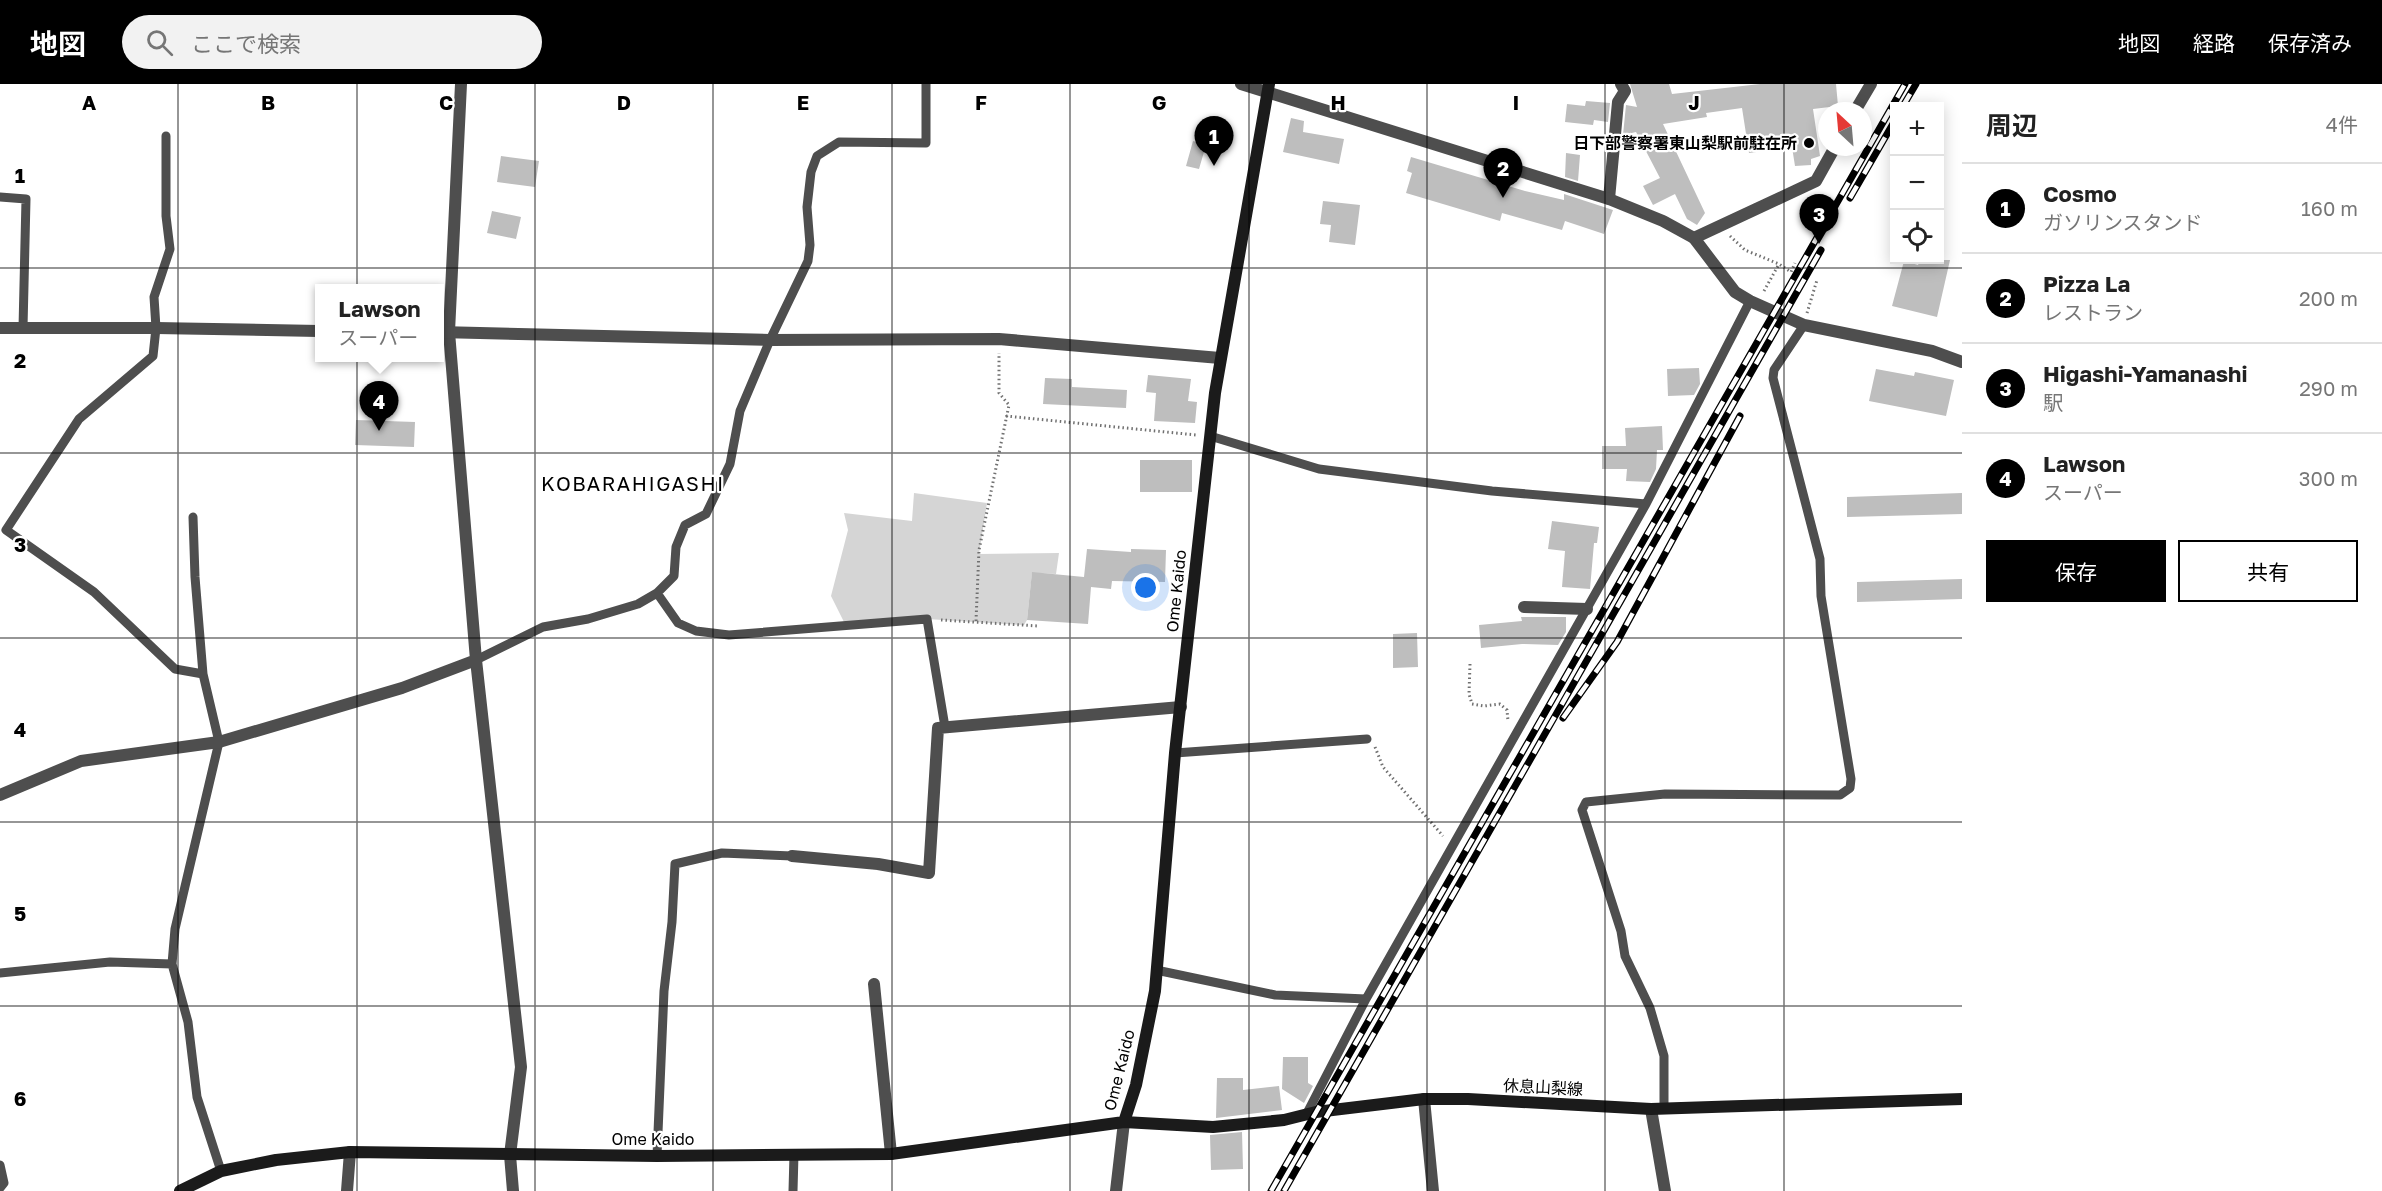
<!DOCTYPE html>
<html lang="ja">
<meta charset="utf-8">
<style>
:root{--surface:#fff;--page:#f2f2f2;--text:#222;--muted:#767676;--line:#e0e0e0;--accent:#000}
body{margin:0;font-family:"Golos Text","Noto Sans JP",sans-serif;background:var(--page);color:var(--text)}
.controls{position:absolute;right:18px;top:18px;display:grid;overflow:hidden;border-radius:0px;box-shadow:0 3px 15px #0003}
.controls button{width:54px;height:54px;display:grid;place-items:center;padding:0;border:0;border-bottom:2px solid var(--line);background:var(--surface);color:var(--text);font:30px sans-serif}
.compass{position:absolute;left:1818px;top:18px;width:54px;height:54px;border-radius:50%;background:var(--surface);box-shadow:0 3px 15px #0003;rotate:334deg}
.you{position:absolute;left:1146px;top:504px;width:21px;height:21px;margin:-15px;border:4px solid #fff;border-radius:50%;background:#1a73e8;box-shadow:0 0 0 9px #1a73e833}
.badge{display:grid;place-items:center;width:39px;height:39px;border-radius:50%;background:var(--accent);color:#fff;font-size:20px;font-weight:700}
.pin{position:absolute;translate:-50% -50px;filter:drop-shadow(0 2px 3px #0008)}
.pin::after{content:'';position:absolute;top:32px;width:21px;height:18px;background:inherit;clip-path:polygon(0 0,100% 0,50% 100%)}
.popup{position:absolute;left:315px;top:200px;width:129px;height:78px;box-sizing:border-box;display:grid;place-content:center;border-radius:0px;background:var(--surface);filter:drop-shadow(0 2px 4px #0005);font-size:20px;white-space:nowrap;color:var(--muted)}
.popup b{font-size:22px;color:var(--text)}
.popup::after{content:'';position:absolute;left:50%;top:100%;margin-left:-12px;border:12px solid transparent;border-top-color:var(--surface)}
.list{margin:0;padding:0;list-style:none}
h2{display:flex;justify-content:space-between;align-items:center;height:78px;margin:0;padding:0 24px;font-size:26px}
h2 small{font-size:20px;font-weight:400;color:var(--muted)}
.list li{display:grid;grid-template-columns:39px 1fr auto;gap:18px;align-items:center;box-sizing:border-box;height:90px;padding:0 24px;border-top:2px solid var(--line)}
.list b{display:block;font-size:22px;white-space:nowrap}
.list p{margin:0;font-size:20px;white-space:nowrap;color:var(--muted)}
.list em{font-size:20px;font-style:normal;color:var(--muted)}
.actions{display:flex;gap:12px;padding:18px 24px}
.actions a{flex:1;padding:14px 0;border:2px solid var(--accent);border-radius:0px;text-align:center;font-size:21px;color:var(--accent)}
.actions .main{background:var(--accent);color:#fff}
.icon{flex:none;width:33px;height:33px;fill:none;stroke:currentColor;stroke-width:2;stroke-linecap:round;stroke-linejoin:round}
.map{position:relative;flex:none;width:1962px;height:1107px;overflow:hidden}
header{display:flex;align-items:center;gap:36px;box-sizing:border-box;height:84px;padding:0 30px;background:var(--accent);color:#fff}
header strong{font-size:28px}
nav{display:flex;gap:33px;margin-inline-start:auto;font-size:21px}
.search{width:420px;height:54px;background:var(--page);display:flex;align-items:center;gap:15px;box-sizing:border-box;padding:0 21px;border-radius:33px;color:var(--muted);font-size:22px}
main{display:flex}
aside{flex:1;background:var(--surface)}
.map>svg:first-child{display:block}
.green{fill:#d5d5d5}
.building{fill:#bebebe}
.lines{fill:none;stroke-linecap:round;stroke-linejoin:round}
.path{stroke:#707070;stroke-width:3;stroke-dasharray:1.5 3;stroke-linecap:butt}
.service{stroke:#4e4e4e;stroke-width:9}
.minor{stroke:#4e4e4e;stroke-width:12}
.tertiary{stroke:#4e4e4e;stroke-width:12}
.secondary{stroke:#1b1b1b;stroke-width:12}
.rail-casing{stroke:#000;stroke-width:7}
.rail{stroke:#fff;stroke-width:4.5;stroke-dasharray:14;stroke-linecap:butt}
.grid{fill:none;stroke:#000;stroke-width:1.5;stroke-opacity:0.55}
.poi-dot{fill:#000;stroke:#fff;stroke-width:2}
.labels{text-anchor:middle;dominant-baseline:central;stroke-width:4.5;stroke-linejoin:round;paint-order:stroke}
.poi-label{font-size:16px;font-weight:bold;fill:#000;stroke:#fff;text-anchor:end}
.street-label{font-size:16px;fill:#000;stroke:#fff}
.quarter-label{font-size:20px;letter-spacing:1.5px;fill:#000;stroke:#fff}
.grid-label{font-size:20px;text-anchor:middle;font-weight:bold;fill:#000;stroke:#fff;stroke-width:4.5;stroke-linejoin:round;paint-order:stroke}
</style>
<header>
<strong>地図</strong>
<div class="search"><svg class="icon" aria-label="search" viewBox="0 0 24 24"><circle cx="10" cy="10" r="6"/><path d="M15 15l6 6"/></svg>ここで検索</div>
<nav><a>地図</a><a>経路</a><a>保存済み</a></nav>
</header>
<main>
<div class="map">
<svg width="1962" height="1107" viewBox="0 0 1962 1107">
<rect width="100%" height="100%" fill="#fff"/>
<path class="green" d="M914 409 987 419 979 470 1059 469 1056 490 1032 489 1027 536 1024 541 927 535 846 542 831 512 848 446 844 429 912 437Z"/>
<path class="building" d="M1630 0H1669L1672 10 1760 0H1836L1838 22 1813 25 1820 72 1811 75V81L1795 82 1792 63 1749 69 1742 24 1706 29 1707 33 1663 40 1705 129 1697 141 1687 135 1675 110 1653 121 1643 102 1660 94 1636 48 1623 51 1626 21 1637 23Z
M1586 17 1610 19 1608 38 1594 36 1593 41 1565 38 1567 20 1585 22Z
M1291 34 1304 37 1303 48 1344 55 1339 80 1283 68Z
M1193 57 1206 61 1199 85 1186 82Z
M1566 69 1580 71 1578 97 1565 93Z
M501 72 539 77 535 103 497 98Z
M1411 73 1525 107 1564 116V110L1613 126 1604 150 1565 137 1562 146 1502 129 1500 137 1406 109 1412 89 1407 87Z
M1323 117 1360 121 1355 161 1329 158 1331 141 1320 140Z
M492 127 521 133 516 155 487 149Z
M1920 176H1950L1937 233 1892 222 1904 177 1918 181Z
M1699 284 1700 300 1694 311 1668 312 1667 285Z
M1876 285 1914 292 1915 288 1954 296 1946 332 1869 317Z
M1148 291 1191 295 1188 317 1197 318 1195 339 1154 337 1156 309 1146 308Z
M1045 294 1072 295V303L1127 306 1126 324 1043 320Z
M356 336 415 338 414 363 355 361Z
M1662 342 1663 366H1657L1656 385 1650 398 1626 397 1627 385H1602V362H1626L1625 344Z
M1140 376H1192V408H1140Z
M1962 409V430L1847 433V413Z
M1552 437 1599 443 1597 459H1594L1590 505 1562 503 1565 467 1548 465Z
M1087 465 1131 468V465L1166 466 1165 498 1112 497 1111 505 1091 503 1088 540 1027 536 1032 488 1084 493Z
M1962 495V515L1857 518V498Z
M1521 533H1566V548L1558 561 1522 560 1481 564 1479 541 1522 537Z
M1417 549 1418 583 1393 584V550Z
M1283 973H1308V999L1313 1002 1304 1019 1282 1005Z
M1217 994H1243V1006L1279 1002 1282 1026 1216 1034Z
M1242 1048 1243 1085 1211 1086 1210 1051Z"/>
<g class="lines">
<path class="path" d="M1730 152 1745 166 1779 180 1791 188 1795 179
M1764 207 1779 180
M1807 229 1817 196
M1006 332 1196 351
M941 536 1038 542
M976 537 979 466 1009 321 999 309V269
M1470 580 1469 610 1472 620 1484 622 1500 620 1507 626 1508 637
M1375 663 1383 683 1443 752"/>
<path class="service" d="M166 52V132L170 165 154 213 156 244 153 272 79 335 6 446 94 508 175 585 203 590 219 658 175 845 172 880 188 938 197 1013 221 1087
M0 113 26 115 23 244
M1210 352 1319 385 1492 407 1646 420
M193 433 195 493 203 590
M657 509 674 492 676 463 685 441 706 430 730 380 740 327 770 256 808 177 810 161 807 123 811 88 817 72 839 58 926 59V0
M476 576 543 543 588 535 638 520 657 509 678 539 696 547 729 551 927 535 945 643
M1175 669 1367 655
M1156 886 1275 911 1366 915
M0 889 110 878 172 880
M1664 1025V972L1650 924 1625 872 1621 847 1582 726 1586 718 1665 710 1840 711 1850 704 1851 695 1821 512 1820 475 1773 294 1774 286 1804 241
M1306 1031 1366 915 1646 420 1750 217
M657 1072 664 907 672 838 675 780 722 769 792 772
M0 1081 4 1099 0 1104
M793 1107 794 1070"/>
<path class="minor" d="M461 0 449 248 476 576 521 983 510 1071 513 1107
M1855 27 1871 0
M1835 63 1816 97 1694 154 1735 208 1750 217 1804 241 1932 267 1962 278
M1609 115 1618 18 1625 7 1621 0
M1524 523 1587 525
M0 711 81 677 219 658 402 604 476 576
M792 772 878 780 929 789 938 644 1181 623
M874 900 891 1070
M1424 1015 1433 1107
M1651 1025 1665 1107
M347 1107 350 1068
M1116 1107 1124 1038"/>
<path class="tertiary" d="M1241 0 1609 115 1663 137 1694 154
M0 244H156L319 247
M439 248 770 256 999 255 1220 274"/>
<path class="secondary" d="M1124 1038 1136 1001 1155 907 1175 669 1215 309 1269 0
M180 1107 221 1087 276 1076 350 1068 657 1072 891 1070 1124 1038 1213 1043 1284 1036 1316 1028 1424 1015H1468L1651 1025 1962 1015"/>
<g class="rail-casing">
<path id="rail" d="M1903 22 1916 0
M1850 114 1894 38
M1563 634 1617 558 1740 332
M1271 1107 1905 0
M1284 1107 1821 166"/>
</g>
<use href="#rail" class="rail"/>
</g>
<path class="grid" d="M178 0V1107M357 0V1107M535 0V1107M713 0V1107M892 0V1107M1070 0V1107M1249 0V1107M1427 0V1107M1605 0V1107M1784 0V1107M0 184H1962M0 369H1962M0 554H1962M0 738H1962M0 922H1962"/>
<circle class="poi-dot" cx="1809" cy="59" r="6"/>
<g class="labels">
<g class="poi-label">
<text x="1797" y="59">日下部警察署東山梨駅前駐在所</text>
</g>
<g class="street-label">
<text transform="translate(1176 507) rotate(-84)">Ome Kaido</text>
<text transform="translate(1119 986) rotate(-76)">Ome Kaido</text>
<text transform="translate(1543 1003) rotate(3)">休息山梨線</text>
<text x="653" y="1055">Ome Kaido</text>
</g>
<g class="quarter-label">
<text x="633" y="399">KOBARAHIGASHI</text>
</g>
</g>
<g class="grid-label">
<text x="89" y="26">A</text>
<text x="268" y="26">B</text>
<text x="446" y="26">C</text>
<text x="624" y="26">D</text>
<text x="803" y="26">E</text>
<text x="981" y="26">F</text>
<text x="1159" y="26">G</text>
<text x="1338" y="26">H</text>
<text x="1516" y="26">I</text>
<text x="1694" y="26">J</text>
<text x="20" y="99">1</text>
<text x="20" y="284">2</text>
<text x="20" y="468">3</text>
<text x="20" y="653">4</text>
<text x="20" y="837">5</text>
<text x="20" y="1022">6</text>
</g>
</svg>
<div class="controls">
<button>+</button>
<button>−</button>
<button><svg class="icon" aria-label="locate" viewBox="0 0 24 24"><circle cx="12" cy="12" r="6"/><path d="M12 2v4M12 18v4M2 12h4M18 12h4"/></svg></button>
</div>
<svg class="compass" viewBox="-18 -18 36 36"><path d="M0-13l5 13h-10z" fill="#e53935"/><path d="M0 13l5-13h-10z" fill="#767676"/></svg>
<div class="you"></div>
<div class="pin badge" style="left:1214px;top:82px">1</div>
<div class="pin badge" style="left:1503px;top:114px">2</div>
<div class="pin badge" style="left:1819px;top:160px">3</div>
<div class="pin badge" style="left:379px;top:347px">4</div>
<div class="popup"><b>Lawson</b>スーパー</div>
</div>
<aside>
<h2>周辺<small>4件</small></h2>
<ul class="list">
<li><span class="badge">1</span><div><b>Cosmo</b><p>ガソリンスタンド</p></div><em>160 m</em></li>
<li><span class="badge">2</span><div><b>Pizza La</b><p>レストラン</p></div><em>200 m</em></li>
<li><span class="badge">3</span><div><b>Higashi-Yamanashi</b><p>駅</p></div><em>290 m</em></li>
<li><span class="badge">4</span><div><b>Lawson</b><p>スーパー</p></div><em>300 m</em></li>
</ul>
<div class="actions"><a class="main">保存</a><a>共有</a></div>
</aside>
</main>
